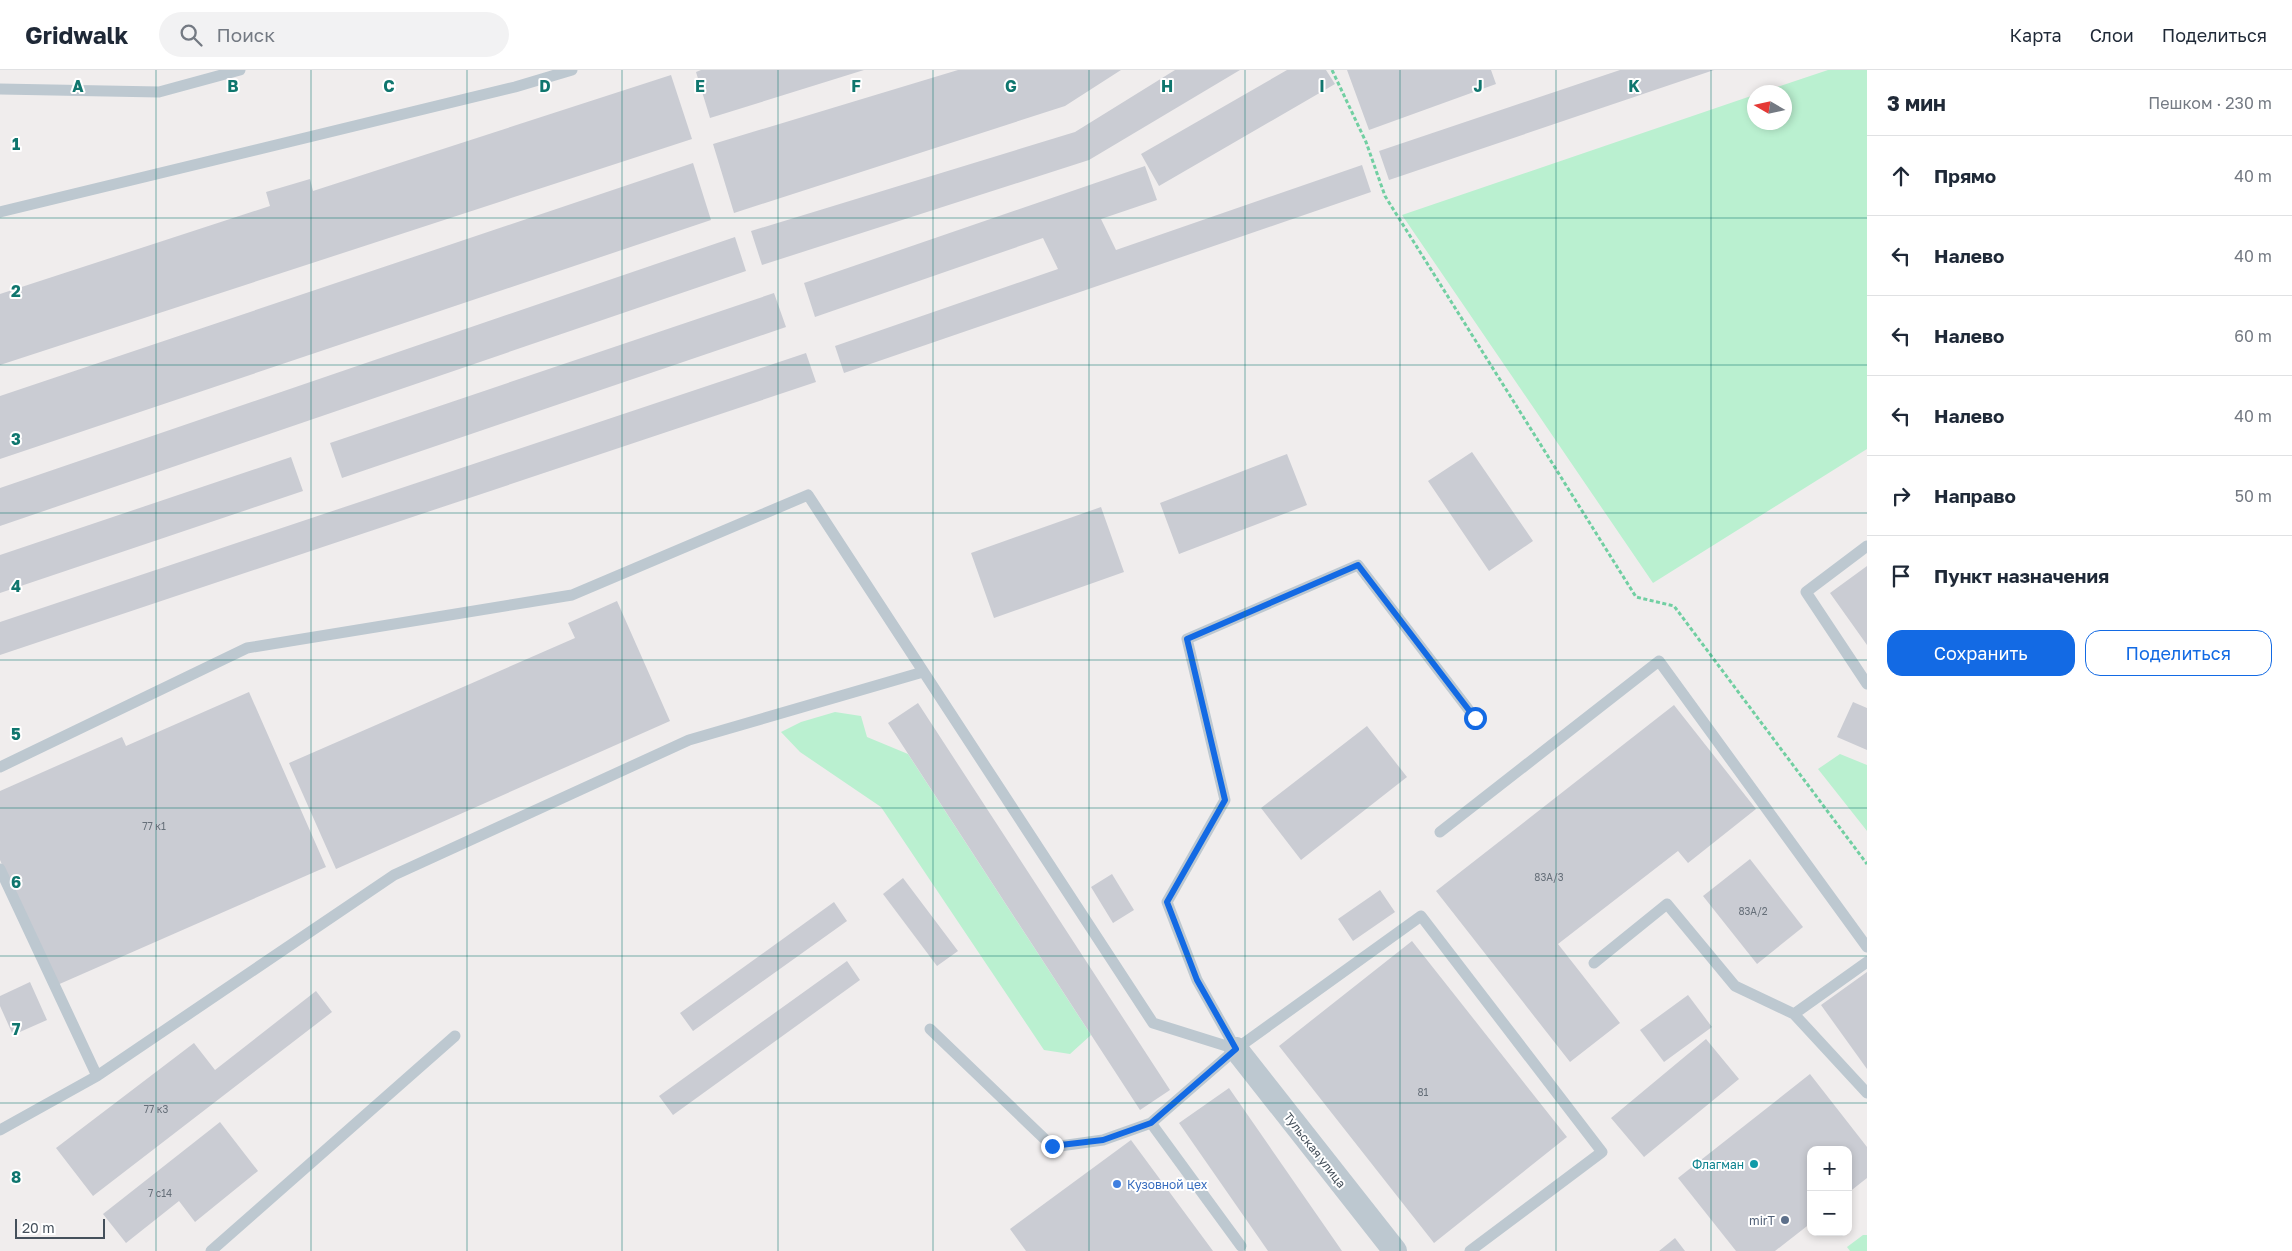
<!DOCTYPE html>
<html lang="ru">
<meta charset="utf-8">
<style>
:root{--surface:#fff;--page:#f2f2f3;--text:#1f2937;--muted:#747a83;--line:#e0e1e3;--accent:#136ae4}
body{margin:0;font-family:"Golos Text",sans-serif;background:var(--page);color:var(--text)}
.controls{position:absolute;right:15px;bottom:15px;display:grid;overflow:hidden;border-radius:10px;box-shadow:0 2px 8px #0003}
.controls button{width:45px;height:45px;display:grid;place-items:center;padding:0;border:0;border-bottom:1px solid var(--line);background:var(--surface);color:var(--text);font:25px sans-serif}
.compass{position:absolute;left:1747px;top:15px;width:45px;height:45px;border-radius:50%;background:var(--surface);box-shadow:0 2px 8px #0003;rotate:279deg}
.scale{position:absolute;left:15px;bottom:12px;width:90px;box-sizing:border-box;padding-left:5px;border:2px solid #45505b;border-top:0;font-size:14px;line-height:18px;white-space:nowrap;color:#45505b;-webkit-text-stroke:4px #fff;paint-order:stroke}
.stop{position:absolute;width:15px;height:15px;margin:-11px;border:4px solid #136ae4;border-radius:50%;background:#fff}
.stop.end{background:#136ae4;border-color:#fff;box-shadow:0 1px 5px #0008}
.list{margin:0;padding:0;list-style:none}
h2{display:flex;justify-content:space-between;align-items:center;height:65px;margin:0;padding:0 20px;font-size:21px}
h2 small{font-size:16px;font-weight:400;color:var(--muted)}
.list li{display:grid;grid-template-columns:32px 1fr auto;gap:15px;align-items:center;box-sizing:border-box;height:80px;padding:0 20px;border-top:1px solid var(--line)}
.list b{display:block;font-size:19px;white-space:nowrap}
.list em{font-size:16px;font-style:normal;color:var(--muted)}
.actions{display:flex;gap:10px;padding:15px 20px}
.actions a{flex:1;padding:11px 0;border:1px solid var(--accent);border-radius:15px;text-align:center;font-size:18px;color:var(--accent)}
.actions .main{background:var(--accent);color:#fff}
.icon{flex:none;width:28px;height:28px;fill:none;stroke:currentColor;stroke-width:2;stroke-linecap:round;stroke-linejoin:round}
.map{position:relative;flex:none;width:1867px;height:1181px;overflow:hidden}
header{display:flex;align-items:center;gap:30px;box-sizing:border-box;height:70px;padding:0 25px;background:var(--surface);border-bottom:1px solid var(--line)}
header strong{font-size:24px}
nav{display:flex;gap:28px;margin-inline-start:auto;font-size:18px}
.search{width:350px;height:45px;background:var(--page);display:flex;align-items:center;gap:12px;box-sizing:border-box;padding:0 18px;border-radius:28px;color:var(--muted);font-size:19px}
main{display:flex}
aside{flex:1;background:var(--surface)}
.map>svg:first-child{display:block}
.green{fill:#baf0d0}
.building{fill:#caccd3}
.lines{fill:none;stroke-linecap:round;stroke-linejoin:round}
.path{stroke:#71cfa2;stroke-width:3;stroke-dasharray:4 2.5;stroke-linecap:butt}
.lane{stroke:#bdc8d0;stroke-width:11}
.street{stroke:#bdc8d0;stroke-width:24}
.route{stroke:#136ae4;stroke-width:6}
.grid{fill:none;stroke:#0f766e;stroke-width:1;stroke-opacity:0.55}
.culture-dot{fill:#0f9aa8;stroke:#fff;stroke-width:2}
.shop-dot{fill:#3f7fe0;stroke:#fff;stroke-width:2}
.service-dot{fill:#5c6f8a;stroke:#fff;stroke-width:2}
.labels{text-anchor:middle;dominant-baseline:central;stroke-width:4;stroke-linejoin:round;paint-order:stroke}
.number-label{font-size:10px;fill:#666f79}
.street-label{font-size:12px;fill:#45505b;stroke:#fff}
.culture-label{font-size:12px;fill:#0d838f;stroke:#fff;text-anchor:end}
.shop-label{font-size:12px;fill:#366cbe;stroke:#fff;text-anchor:start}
.service-label{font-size:12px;fill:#4e5e75;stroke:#fff;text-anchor:end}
.grid-label{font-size:16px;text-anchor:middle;font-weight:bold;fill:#0f766e;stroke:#fff;stroke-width:4;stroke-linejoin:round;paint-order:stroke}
</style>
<header>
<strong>Gridwalk</strong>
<div class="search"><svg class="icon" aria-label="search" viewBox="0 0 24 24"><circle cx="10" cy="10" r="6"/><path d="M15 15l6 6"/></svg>Поиск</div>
<nav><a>Карта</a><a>Слои</a><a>Поделиться</a></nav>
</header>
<main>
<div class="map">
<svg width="1867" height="1181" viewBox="0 0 1867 1181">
<rect width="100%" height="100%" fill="#f0eded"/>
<path class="green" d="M1828 0H1867V379L1653 513 1402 145 1754 25V52H1784V22H1762Z
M835 642 861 646 867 667 908 684 1091 965 1070 984 1044 980 881 737 800 682 781 662 801 652Z
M1840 684 1867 695V761L1818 699Z
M1863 1165H1867V1181H1850L1847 1177Z"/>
<path class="building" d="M701 0H864L710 48 696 2Z
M958 0H1121L1065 36 734 143 713 74Z
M1175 0H1240L1089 90 762 195 751 161 1075 62Z
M1287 0H1326L1335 14 1159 116 1141 84Z
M1347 0H1491L1496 14 1369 60Z
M1620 0H1714L1389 110 1379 81Z
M671 5 692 69 0 295V224L270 136 266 122 310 109 313 121Z
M693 93 711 150 0 389V326Z
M1362 95 1371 122 844 303 835 276 1058 199 1043 168 815 247 804 213 1145 96 1157 130 1101 149 1116 180Z
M735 167 746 201 0 456V418Z
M774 223 786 257 342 408 330 373Z
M806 283 816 312 0 585V552Z
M1472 382 1533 471 1489 501 1428 411Z
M1287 384 1307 435 1179 484 1160 433Z
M291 387 303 421 0 523V485Z
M1101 437 1124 502 994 548 971 483Z
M1867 496V575L1830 523Z
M617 531 670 651 336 799 289 693 575 568 568 553Z
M249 622 326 797 55 916 0 790V721L122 667 126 676Z
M1853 632 1867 638V680L1837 667Z
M918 633 1170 1020 1140 1040 888 653Z
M1674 635 1756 739 1688 793 1678 781 1558 874 1620 953 1570 992 1436 821Z
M1367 656 1407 707 1301 790 1261 738Z
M1750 789 1803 857 1757 894 1703 826Z
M1112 804 1134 840 1113 853 1091 817Z
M903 808 958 881 937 896 883 824Z
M1380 820 1395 842 1353 871 1338 849Z
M834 832 847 851 693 961 680 943Z
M1412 871 1567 1067 1434 1173 1279 976Z
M847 891 860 910 673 1045 659 1026Z
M1867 902V999L1821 935Z
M30 912 47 950 13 965 0 936V926Z
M316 921 332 942 93 1126 56 1078 194 973 215 1000Z
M1688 925 1712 957 1664 992 1640 960Z
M1706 969 1739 1009 1644 1087 1611 1048Z
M1810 1004 1867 1077V1108L1848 1123V1080H1811V1153L1775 1181H1736L1678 1108Z
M1229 1018 1342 1181H1268L1179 1053Z
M220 1052 258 1101 195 1152 179 1131 126 1173 103 1144Z
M1131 1070 1213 1181H1026L1010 1159Z
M1675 1168 1685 1181H1659Z"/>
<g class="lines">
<path class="path" d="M1332 0 1366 72 1385 126 1636 527 1674 536 1867 794"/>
<path class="lane" d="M0 19 159 22 240 0
M0 142 515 17 572 0
M1867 476 1806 522 1867 614
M0 697 247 578 572 525 808 425 1153 953 1236 979
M1440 762 1659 591 1867 877
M0 799 97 1006
M1867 892 1794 944 1867 1023
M1594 893 1667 834 1735 916 1794 944
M930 959 1053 1077 1103 1070 1151 1053 1236 979 1421 846 1602 1082 1470 1181
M1236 979 1197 910 1167 832 1225 730 1187 569 1358 495 1475 648
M1151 1053 1241 1176
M0 1060 97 1006 394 805 689 670 923 602
M211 1181 455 966"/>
<path class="street" d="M1236 979 1395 1181"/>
</g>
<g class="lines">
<path class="route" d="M1052 1076 1103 1070 1151 1053 1236 979 1197 910 1167 832 1225 730 1187 569 1358 495 1475 648"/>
</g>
<path class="grid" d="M156 0V1181M311 0V1181M467 0V1181M622 0V1181M778 0V1181M933 0V1181M1089 0V1181M1245 0V1181M1400 0V1181M1556 0V1181M1711 0V1181M0 148H1867M0 295H1867M0 443H1867M0 590H1867M0 738H1867M0 886H1867M0 1033H1867"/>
<circle class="culture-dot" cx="1754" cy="1094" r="5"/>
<circle class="shop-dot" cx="1117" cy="1114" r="5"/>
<circle class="service-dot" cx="1785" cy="1150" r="5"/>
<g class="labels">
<g class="number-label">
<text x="154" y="756">77 к1</text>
<text x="1549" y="807">83А/3</text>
<text x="1753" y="841">83А/2</text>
<text x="1423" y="1022">81</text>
<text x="156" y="1039">77 к3</text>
<text x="160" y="1123">7 с14</text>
</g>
<g class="street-label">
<text transform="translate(1315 1080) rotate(52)">Тульская улица</text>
</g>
<g class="culture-label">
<text x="1744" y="1094">Флагман</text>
</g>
<g class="shop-label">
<text x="1127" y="1114">Кузовной цех</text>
</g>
<g class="service-label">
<text x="1775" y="1150">mirT</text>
</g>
</g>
<g class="grid-label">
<text x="78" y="22">A</text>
<text x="233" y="22">B</text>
<text x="389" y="22">C</text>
<text x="545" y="22">D</text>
<text x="700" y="22">E</text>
<text x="856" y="22">F</text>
<text x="1011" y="22">G</text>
<text x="1167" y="22">H</text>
<text x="1322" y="22">I</text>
<text x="1478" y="22">J</text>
<text x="1634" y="22">K</text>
<text x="16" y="80">1</text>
<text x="16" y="227">2</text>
<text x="16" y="375">3</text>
<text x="16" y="522">4</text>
<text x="16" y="670">5</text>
<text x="16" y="818">6</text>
<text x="16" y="965">7</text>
<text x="16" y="1113">8</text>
</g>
</svg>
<div class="controls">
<button>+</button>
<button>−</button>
</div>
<svg class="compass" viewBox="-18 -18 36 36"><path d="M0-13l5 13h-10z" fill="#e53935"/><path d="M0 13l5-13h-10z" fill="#747a83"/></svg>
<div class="scale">20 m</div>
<div class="stop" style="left:1475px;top:648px"></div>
<div class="stop end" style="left:1052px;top:1076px"></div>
</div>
<aside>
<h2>3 мин<small>Пешком · 230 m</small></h2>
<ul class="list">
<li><svg class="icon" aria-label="ahead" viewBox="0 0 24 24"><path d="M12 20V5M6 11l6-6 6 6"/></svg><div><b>Прямо</b></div><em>40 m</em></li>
<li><svg class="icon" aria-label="left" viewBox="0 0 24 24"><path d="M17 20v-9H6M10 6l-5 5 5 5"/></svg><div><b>Налево</b></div><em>40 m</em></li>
<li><svg class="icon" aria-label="left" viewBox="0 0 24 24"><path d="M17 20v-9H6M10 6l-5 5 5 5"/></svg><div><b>Налево</b></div><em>60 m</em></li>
<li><svg class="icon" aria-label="left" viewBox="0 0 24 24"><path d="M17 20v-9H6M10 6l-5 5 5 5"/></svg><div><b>Налево</b></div><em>40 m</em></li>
<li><svg class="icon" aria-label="right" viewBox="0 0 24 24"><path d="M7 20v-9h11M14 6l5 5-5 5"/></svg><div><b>Направо</b></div><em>50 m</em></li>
<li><svg class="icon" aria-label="arrive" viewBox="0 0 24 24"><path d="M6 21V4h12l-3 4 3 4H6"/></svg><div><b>Пункт назначения</b></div></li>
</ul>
<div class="actions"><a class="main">Сохранить</a><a>Поделиться</a></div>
</aside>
</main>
